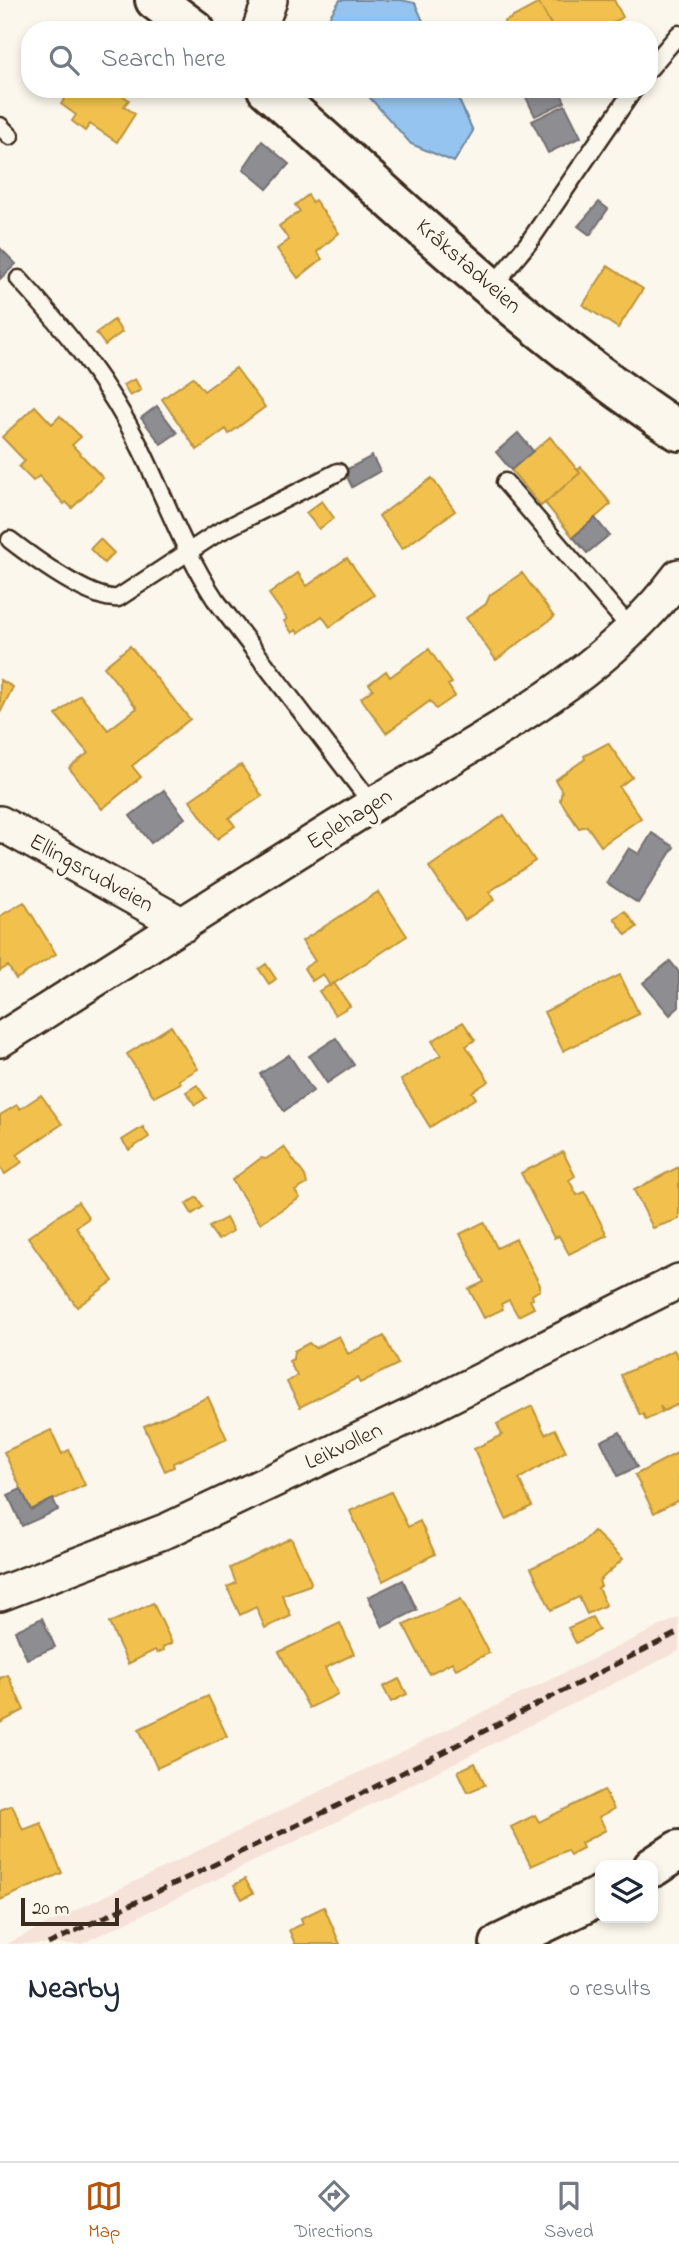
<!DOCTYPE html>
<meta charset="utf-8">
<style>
:root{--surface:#fff;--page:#f6f6f7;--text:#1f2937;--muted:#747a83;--line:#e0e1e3;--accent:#b45309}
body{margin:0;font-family:"Indie Flower",sans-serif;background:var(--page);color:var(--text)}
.controls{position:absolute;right:21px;bottom:21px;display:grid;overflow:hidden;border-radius:14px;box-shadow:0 4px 10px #0003}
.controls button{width:63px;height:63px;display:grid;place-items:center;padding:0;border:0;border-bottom:2px solid var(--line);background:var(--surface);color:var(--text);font:35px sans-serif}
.scale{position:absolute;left:21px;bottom:18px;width:98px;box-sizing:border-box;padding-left:7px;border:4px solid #3b2a1e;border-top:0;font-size:19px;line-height:24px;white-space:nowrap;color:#3b2a1e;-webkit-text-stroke:5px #fbf7ec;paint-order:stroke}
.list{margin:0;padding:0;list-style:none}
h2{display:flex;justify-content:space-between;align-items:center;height:91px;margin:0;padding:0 28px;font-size:30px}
h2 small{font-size:23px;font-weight:400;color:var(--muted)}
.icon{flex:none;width:38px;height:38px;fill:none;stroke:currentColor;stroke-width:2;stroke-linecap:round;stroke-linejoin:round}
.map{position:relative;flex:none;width:679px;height:1944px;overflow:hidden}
.search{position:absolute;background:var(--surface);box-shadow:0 4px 10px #0003;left:21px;right:21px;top:21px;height:77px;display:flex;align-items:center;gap:18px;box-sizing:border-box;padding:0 24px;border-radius:28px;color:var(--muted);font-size:26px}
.sheet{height:217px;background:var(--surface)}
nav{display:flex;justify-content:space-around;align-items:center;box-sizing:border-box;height:98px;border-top:2px solid var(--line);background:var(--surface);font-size:19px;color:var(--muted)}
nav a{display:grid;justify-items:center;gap:4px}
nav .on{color:var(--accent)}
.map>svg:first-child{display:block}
.built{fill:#f6e2d9}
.water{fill:#95c4f0;stroke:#71869c;stroke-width:2}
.homes{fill:#f2c14e;stroke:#bb9440;stroke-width:2}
.industry{fill:#8d8d92;stroke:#746f6f;stroke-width:2}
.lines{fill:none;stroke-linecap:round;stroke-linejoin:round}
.lane-casing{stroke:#3b2a1e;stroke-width:21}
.street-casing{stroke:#3b2a1e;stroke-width:38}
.secondary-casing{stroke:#3b2a1e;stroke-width:44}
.lane{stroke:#fbf7ec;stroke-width:16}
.street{stroke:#fbf7ec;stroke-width:33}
.secondary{stroke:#fbf7ec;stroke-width:38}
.rail{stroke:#3b2a1e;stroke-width:5;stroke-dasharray:10 5;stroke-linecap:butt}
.labels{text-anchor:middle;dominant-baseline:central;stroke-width:7;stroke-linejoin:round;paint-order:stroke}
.street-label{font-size:23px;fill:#3b2a1e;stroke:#fbf7ec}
</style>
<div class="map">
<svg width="679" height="1944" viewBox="0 0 679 1944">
<rect width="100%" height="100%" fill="#fbf7ec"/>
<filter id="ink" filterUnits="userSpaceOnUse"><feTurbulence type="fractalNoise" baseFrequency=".0143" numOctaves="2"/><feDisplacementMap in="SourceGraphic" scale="14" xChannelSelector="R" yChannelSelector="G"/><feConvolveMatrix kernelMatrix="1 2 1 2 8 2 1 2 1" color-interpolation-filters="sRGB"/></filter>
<g filter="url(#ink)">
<path class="built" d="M679 1617V1651L332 1824 81 1944H6Z"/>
<path class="water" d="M340 0H401L415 3 427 30H321Z
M362 89H454L473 131 454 162 411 144Z"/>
<path class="homes" d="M537 0H614L623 17 600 30H554Z
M539 3 554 30H508L504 22Z
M72 89H114L129 100 124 106 135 114 117 142 90 124 85 131 72 121 76 115 61 104Z
M308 195 312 202 315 200 339 233 317 252 322 259 298 278 277 249 289 240 279 226 300 211 295 205Z
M608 266 643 289 618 328 583 305Z
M114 320 122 332 105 345 96 333Z
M236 368 265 407 229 434 226 429 197 450 162 399 193 377 204 391Z
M135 379 141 390 130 396 123 385Z
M35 406 52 424 60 416 81 437 72 445 103 478 72 508 66 502 64 504 39 476 33 481 19 467 25 461 2 437Z
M550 437 580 473 541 506 511 470Z
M581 467 611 504 573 537 545 503 580 473 578 470Z
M432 478 455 511 402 549 379 516Z
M322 501 334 518 319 529 306 513Z
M100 539 114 553 104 563 90 549Z
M347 558 374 595 330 627 322 616 298 633 296 630 292 633 284 621 287 619 269 594 298 573 307 586Z
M522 573 554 617 496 660 466 618 486 604 490 595Z
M130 646 190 719 132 766 141 777 102 809 69 768 88 753 56 715 80 695 108 730 137 708 104 667Z
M429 649 452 683 448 685 455 696 436 709 430 701 386 733 361 698 373 689 369 684 386 671 390 677Z
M0 680 13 687 0 713Z
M608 743 632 777 619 787 641 818 601 846 587 826 579 828 560 800 562 791 555 780 585 759 584 756Z
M241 765 262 796 229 818 235 826 217 839 190 800Z
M504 815 535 861 489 892 494 900 465 920 429 867Z
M378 892 407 936 330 986 323 974 312 981 304 968 315 961 302 941Z
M24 902 56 954 16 979 8 966 0 971V916Z
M625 911 637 927 626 935 614 918Z
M266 964 276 979 269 984 259 969Z
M620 975 639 1014 563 1051 544 1012Z
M334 983 350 1006 335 1015 319 991Z
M463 1022 475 1040 466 1046 489 1081 472 1092 476 1098 430 1127 401 1080 441 1055 432 1041Z
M171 1026 198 1069 179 1080 181 1083 154 1097 127 1054Z
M197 1085 206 1098 195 1105 186 1092Z
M41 1095 62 1124 17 1155 22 1162 5 1174 0 1167V1115L17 1105 20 1109Z
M143 1127 149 1137 129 1150 122 1140Z
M284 1147 305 1176 307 1184 295 1191 300 1198 260 1223 232 1180 261 1158 266 1159Z
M563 1152 575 1176 569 1180 577 1195 585 1192 607 1235 569 1254 559 1236 554 1238 521 1173Z
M679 1167V1219L653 1228 634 1190Z
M197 1197 203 1207 192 1214 186 1204Z
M78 1202 89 1218 76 1227 113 1281 77 1307 28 1237Z
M226 1218 233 1231 218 1240 209 1227Z
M484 1222 497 1248 516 1239 540 1285V1290L532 1295 533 1299 530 1300 534 1308 518 1316 509 1300 501 1304 503 1309 484 1318 469 1289 484 1282 460 1234Z
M339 1336 348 1354 384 1336 398 1364 360 1383 357 1378 300 1407 287 1382 297 1376 289 1361 293 1359 294 1351 309 1343 315 1348Z
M674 1350 679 1359V1404L664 1411 660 1406 662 1412 646 1420 643 1414 640 1415 621 1375Z
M208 1397 227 1439 173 1463 174 1467 165 1471 144 1426Z
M532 1406 545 1434 555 1429 566 1451 519 1479 532 1506 506 1519 474 1449 502 1435 497 1424Z
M51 1430 62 1454 69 1450 85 1485 31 1510 4 1452Z
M679 1452V1500L654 1513 635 1475Z
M391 1492 408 1527 420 1521 435 1554 383 1581 350 1511Z
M594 1531 623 1559 599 1581 601 1586 598 1588 606 1605 587 1614 579 1597 551 1610 531 1568 581 1544Z
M291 1538 311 1582 310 1585 282 1595 291 1616 265 1628 256 1607 240 1615 227 1587 236 1583 230 1568Z
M461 1599 489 1653 456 1669 452 1662 429 1674 404 1625Z
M153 1603 172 1643 163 1647 164 1650 157 1653 155 1650 128 1664 109 1623Z
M592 1617 599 1630 576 1643 568 1628Z
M340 1623 354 1654 325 1668 338 1694 309 1708 279 1652Z
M8 1675 24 1710 0 1723V1678Z
M399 1679 407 1694 391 1702 383 1687Z
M208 1696 227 1736 157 1768 139 1729Z
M475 1763 485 1785 468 1792 458 1771Z
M604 1790 614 1809 599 1817 606 1830 581 1843 583 1848 570 1855 567 1850 531 1866 511 1827 535 1815 539 1822Z
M12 1805 23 1830 41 1823 62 1873 0 1900V1810Z
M245 1879 253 1893 242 1899 234 1885Z
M324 1907 340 1944H295L289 1930 303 1924 301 1918Z"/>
<path class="industry" d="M522 89H559L565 102 535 116Z
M565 105 581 137 548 153 532 121Z
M262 141 289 164 267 189 243 169Z
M599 202 608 209 590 235 578 226Z
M0 248 16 264 0 279Z
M157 406 177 433 161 444 141 418Z
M518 433 533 451 511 470 496 452Z
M372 456 380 471 352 487 344 471Z
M595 518 609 535 587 553 573 537Z
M164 790 185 818 151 843 130 816Z
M652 833 674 847 638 903 607 883 629 848 639 854Z
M670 961 679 972V1007L670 1015 643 983Z
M336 1038 354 1065 327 1083 309 1056Z
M289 1055 313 1091 284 1111 260 1074Z
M620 1432 637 1467 618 1476 601 1441Z
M21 1489 31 1510 53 1499 58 1510 22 1526 8 1495Z
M403 1580 417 1610 383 1627 368 1597Z
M42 1618 55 1647 27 1659 15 1631Z"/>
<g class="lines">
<g class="lane-casing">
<path id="lane" d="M649 69 679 34
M0 126 10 136
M19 279C67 331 108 383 140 447 165 498 184 552 215 599L373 805
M491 288 529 242 634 89
M505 482 632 630
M10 540C32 557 91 601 118 598L217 533 338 472"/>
</g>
<g class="street-casing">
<path id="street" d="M259 30 270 0
M0 823 183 925
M0 1040C124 962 247 882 372 805 482 737 599 682 679 576
M0 1594 168 1530 414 1414 679 1281"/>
</g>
<g class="secondary-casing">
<path id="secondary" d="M155 0 195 30
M267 89C401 206 529 333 679 431
M653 1867 679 1850
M500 1944 600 1896"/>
</g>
<use href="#lane" class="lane"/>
<use href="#street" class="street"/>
<use href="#secondary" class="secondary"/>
<path class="rail" d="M48 1944 339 1805 679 1632"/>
</g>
</g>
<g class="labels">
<g class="street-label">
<text transform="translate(468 267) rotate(41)">Kråkstadveien</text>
<text transform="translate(350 820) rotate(-32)">Eplehagen</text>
<text transform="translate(91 874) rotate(29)">Ellingsrudveien</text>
<text transform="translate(344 1447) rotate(-25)">Leikvollen</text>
</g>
</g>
</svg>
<div class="controls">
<button><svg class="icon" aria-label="layers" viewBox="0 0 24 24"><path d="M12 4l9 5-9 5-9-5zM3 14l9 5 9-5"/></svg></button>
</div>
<div class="scale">20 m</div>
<div class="search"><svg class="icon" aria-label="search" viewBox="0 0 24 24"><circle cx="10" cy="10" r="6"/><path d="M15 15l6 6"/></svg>Search here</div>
</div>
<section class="sheet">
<h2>Nearby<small>0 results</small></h2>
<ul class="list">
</ul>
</section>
<nav>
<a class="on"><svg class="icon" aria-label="map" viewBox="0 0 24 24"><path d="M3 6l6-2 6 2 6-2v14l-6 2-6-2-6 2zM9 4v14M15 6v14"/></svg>Map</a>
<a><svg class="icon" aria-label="directions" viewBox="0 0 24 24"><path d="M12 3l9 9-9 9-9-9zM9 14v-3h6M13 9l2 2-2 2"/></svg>Directions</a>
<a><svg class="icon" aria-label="saved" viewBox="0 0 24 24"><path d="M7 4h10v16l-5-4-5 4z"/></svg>Saved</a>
</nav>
